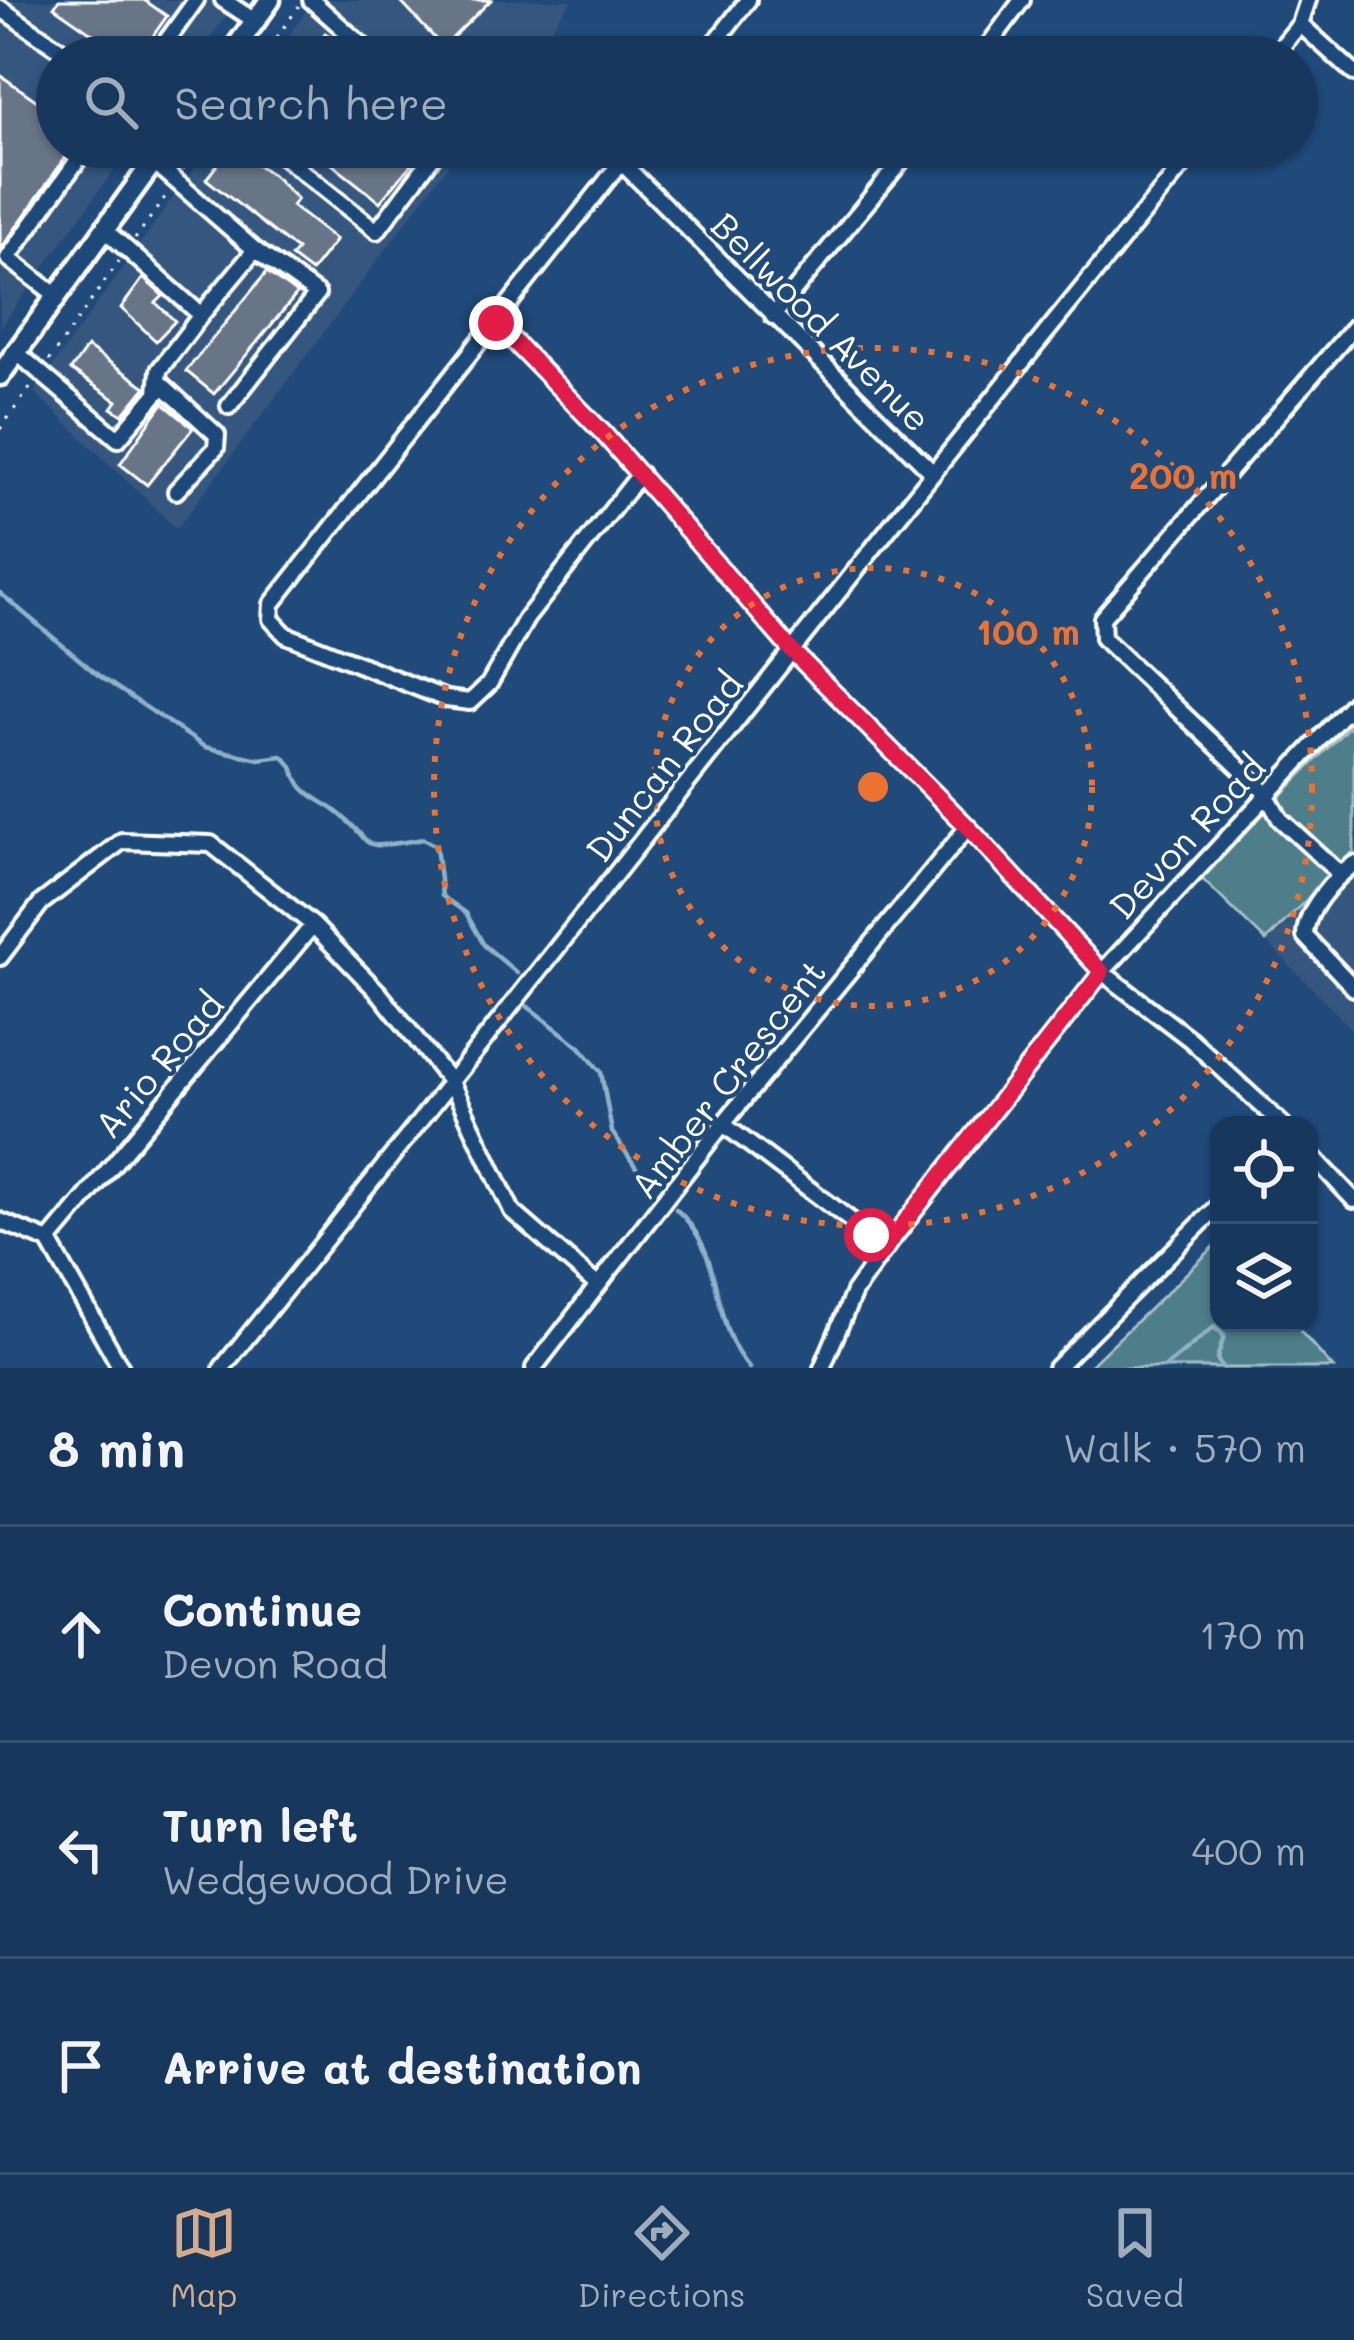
<!DOCTYPE html>
<meta charset="utf-8">
<style>
:root{--surface:#17385c;--page:#203f62;--text:#f1f3f6;--muted:#9eacbb;--line:#365272;--accent:#d6ab8b}
body{margin:0;font-family:Mali,sans-serif;background:var(--page);color:var(--text)}
.controls{position:absolute;right:36px;bottom:36px;display:grid;overflow:hidden;border-radius:24px;box-shadow:0 3px 9px #0004}
.controls button{width:108px;height:108px;display:grid;place-items:center;padding:0;border:0;border-bottom:3px solid var(--line);background:var(--surface);color:var(--text);font:60px sans-serif}
.stop{position:absolute;width:36px;height:36px;margin:-27px;border:9px solid #e11d48;border-radius:50%;background:#fff}
.stop.end{background:#e11d48;border-color:#fff;box-shadow:0 3px 12px #0008}
.list{margin:0;padding:0;list-style:none}
h2{display:flex;justify-content:space-between;align-items:center;height:156px;margin:0;padding:0 48px;font-size:51px}
h2 small{font-size:39px;font-weight:400;color:var(--muted)}
.list li{display:grid;grid-template-columns:78px 1fr auto;gap:36px;align-items:center;box-sizing:border-box;height:216px;padding:0 48px;border-top:3px solid var(--line)}
.list b{display:block;font-size:45px;white-space:nowrap}
.list p{margin:0;font-size:39px;white-space:nowrap;color:var(--muted)}
.list em{font-size:39px;font-style:normal;color:var(--muted)}
.icon{flex:none;width:66px;height:66px;fill:none;stroke:currentColor;stroke-width:2;stroke-linecap:round;stroke-linejoin:round}
.map{position:relative;flex:none;width:1354px;height:1368px;overflow:hidden}
.search{position:absolute;background:var(--surface);box-shadow:0 3px 9px #0004;left:36px;right:36px;top:36px;height:132px;display:flex;align-items:center;gap:30px;box-sizing:border-box;padding:0 42px;border-radius:66px;color:var(--muted);font-size:45px}
.sheet{height:804px;background:var(--surface)}
nav{display:flex;justify-content:space-around;align-items:center;box-sizing:border-box;height:168px;border-top:3px solid var(--line);background:var(--surface);font-size:33px;color:var(--muted)}
nav a{display:grid;justify-items:center;gap:6px}
nav .on{color:var(--accent)}
.map>svg:first-child{display:block}
.built{fill:#35577e}
.green{fill:#4e7e89;stroke:#a6bec4;stroke-width:3}
.lines{fill:none;stroke-linecap:round;stroke-linejoin:round}
.stream{stroke:#90b2c7;stroke-width:4.5}
.building{fill:#687587;stroke:#fff;stroke-width:3}
.minor-casing{stroke:#fff;stroke-width:22}
.major-casing{stroke:#fff;stroke-width:27}
.path{stroke:#fff;stroke-width:3;stroke-dasharray:3 9;stroke-linecap:butt}
.minor{stroke:#1f4a7a;stroke-width:14}
.major{stroke:#1f4a7a;stroke-width:18}
.route{stroke:#e11d48;stroke-width:15}
.ring{fill:none;stroke:#eb7230;stroke-width:6;stroke-dasharray:6 12}
.labels{text-anchor:middle;dominant-baseline:central;stroke-width:9;stroke-linejoin:round;paint-order:stroke}
.street-label{font-size:36px;fill:#fff;stroke:#1f4a7a}
.centre{fill:#eb7230;stroke:#1f4a7a;stroke-width:6}
.ring-label{font-size:36px;text-anchor:middle;font-weight:bold;fill:#eb7230;stroke:#1f4a7a;stroke-width:9;stroke-linejoin:round;paint-order:stroke}
</style>
<div class="map">
<svg width="1354" height="1368" viewBox="0 0 1354 1368">
<rect width="100%" height="100%" fill="#1f4a7a"/>
<filter id="ink" filterUnits="userSpaceOnUse"><feTurbulence type="fractalNoise" baseFrequency=".00833" numOctaves="2"/><feDisplacementMap in="SourceGraphic" scale="24" xChannelSelector="R" yChannelSelector="G"/><feConvolveMatrix kernelMatrix="1 2 1 2 8 2 1 2 1" color-interpolation-filters="sRGB"/></filter>
<g filter="url(#ink)">
<path class="built" d="M0 0H238L196 57H57V147H131L0 328Z
M314 0H572L529 57H273Z
M209 147H462L177 529 34 392Z
M1354 851V1032L1266 941Z"/>
<path class="green" d="M1354 721V851L1266 941 1201 878Z
M1218 1243 1219 1323H1293L1333 1368H1088Z"/>
<g class="lines">
<path class="stream" d="M0 593 98 675 205 747 259 759 282 756C295 765 293 775 302 787 310 797 323 802 333 809 383 846 348 852 423 839L436 846 442 896 466 913 484 945 517 973
M527 1006 580 1047 601 1072 612 1132 652 1191
M676 1209C729 1257 706 1319 749 1368
M1164 1368 1214 1327 1224 1336 1217 1359 1222 1368"/>
</g>
<path class="building" d="M59 0H144L167 16 138 57H126L54 7Z
M399 0H491L443 47Z
M325 33 341 42 358 57H311Z
M57 72V147H73L0 250V75L37 101Z
M231 147 274 176 297 199 292 206 336 240 311 272 291 257 297 250 206 179Z
M310 147H408L419 155 380 202Z
M267 272 297 294 214 394 186 371Z
M143 278 163 296 156 303 175 321 156 341 121 308Z
M87 347 146 387 123 415 112 408 117 401 71 370Z
M163 403 193 428 147 485 120 464Z"/>
<g class="lines">
<g class="minor-casing">
<path id="minor" d="M223 0 255 21
M311 0 375 57
M0 8 71 57
M1300 24 1354 73
M155 57 196 0
M704 57 748 0
M980 57 1022 0
M1273 57 1300 24 1308 0
M271 147 377 231 440 147
M633 147 272 604 271 619 286 635 446 699 470 702 489 684 526 619 640 474
M621 162 930 470
M105 230 201 315 255 250 154 162
M57 296 8 258 87 147
M773 316 913 147
M496 323 604 434 792 651 968 827 1102 972 1191 1040 1283 1125
M16 352 118 439 157 393 159 370 201 315
M158 381 217 435 216 448 176 491
M229 406 317 294 255 250
M1354 864C1333 879 1305 911 1305 936L1354 988
M1340 874 1280 819 1265 792 1103 638 1102 618 1354 327
M0 957 41 903 122 841 211 844 313 925 380 994 452 1084 512 1211 597 1285
M723 1124 886 1247
M1309 1152 1354 1200
M0 1221 49 1241 121 1368
M49 1241 313 925
M222 1368C550 963 866 548 1198 147
M534 1368 723 1124 968 827
M822 1368 854 1292 886 1247 1102 972 1354 702
M1056 1368 1219 1205"/>
</g>
<g class="major-casing">
<path id="major" d="M229 57 270 0
M0 375 164 147"/>
</g>
<path class="path" d="M263 57 299 6
M183 170 200 147
M135 239 168 193
M49 361 119 261
M0 429 33 384"/>
<use href="#minor" class="minor"/>
<use href="#major" class="major"/>
</g>
</g>
<g class="lines" filter="url(#ink)">
<path class="route" d="M496 323 604 434 792 651 968 827 1102 972 886 1246 871 1235"/>
</g>
<g class="ring">
<circle cx="873" cy="787" r="219"/>
<circle cx="873" cy="787" r="439"/>
</g>
<g class="labels">
<g class="street-label">
<text transform="translate(822 321) rotate(45)">Bellwood Avenue</text>
<text transform="translate(663 766) rotate(-52)">Duncan Road</text>
<text transform="translate(1186 836) rotate(-47)">Devon Road</text>
<text transform="translate(158 1064) rotate(-50)">Ario Road</text>
<text transform="translate(727 1078) rotate(-52)">Amber Crescent</text>
</g>
</g>
<circle cx="873" cy="787" r="18" class="centre"/>
<g class="ring-label">
<text x="1183" y="489">200 m</text>
<text x="1028" y="645">100 m</text>
</g>
</svg>
<div class="controls">
<button><svg class="icon" aria-label="locate" viewBox="0 0 24 24"><circle cx="12" cy="12" r="6"/><path d="M12 2v4M12 18v4M2 12h4M18 12h4"/></svg></button>
<button><svg class="icon" aria-label="layers" viewBox="0 0 24 24"><path d="M12 4l9 5-9 5-9-5zM3 14l9 5 9-5"/></svg></button>
</div>
<div class="stop" style="left:871px;top:1235px"></div>
<div class="stop end" style="left:496px;top:323px"></div>
<div class="search"><svg class="icon" aria-label="search" viewBox="0 0 24 24"><circle cx="10" cy="10" r="6"/><path d="M15 15l6 6"/></svg>Search here</div>
</div>
<section class="sheet">
<h2>8 min<small>Walk · 570 m</small></h2>
<ul class="list">
<li><svg class="icon" aria-label="ahead" viewBox="0 0 24 24"><path d="M12 20V5M6 11l6-6 6 6"/></svg><div><b>Continue</b><p>Devon Road</p></div><em>170 m</em></li>
<li><svg class="icon" aria-label="left" viewBox="0 0 24 24"><path d="M17 20v-9H6M10 6l-5 5 5 5"/></svg><div><b>Turn left</b><p>Wedgewood Drive</p></div><em>400 m</em></li>
<li><svg class="icon" aria-label="arrive" viewBox="0 0 24 24"><path d="M6 21V4h12l-3 4 3 4H6"/></svg><div><b>Arrive at destination</b></div></li>
</ul>
</section>
<nav>
<a class="on"><svg class="icon" aria-label="map" viewBox="0 0 24 24"><path d="M3 6l6-2 6 2 6-2v14l-6 2-6-2-6 2zM9 4v14M15 6v14"/></svg>Map</a>
<a><svg class="icon" aria-label="directions" viewBox="0 0 24 24"><path d="M12 3l9 9-9 9-9-9zM9 14v-3h6M13 9l2 2-2 2"/></svg>Directions</a>
<a><svg class="icon" aria-label="saved" viewBox="0 0 24 24"><path d="M7 4h10v16l-5-4-5 4z"/></svg>Saved</a>
</nav>
